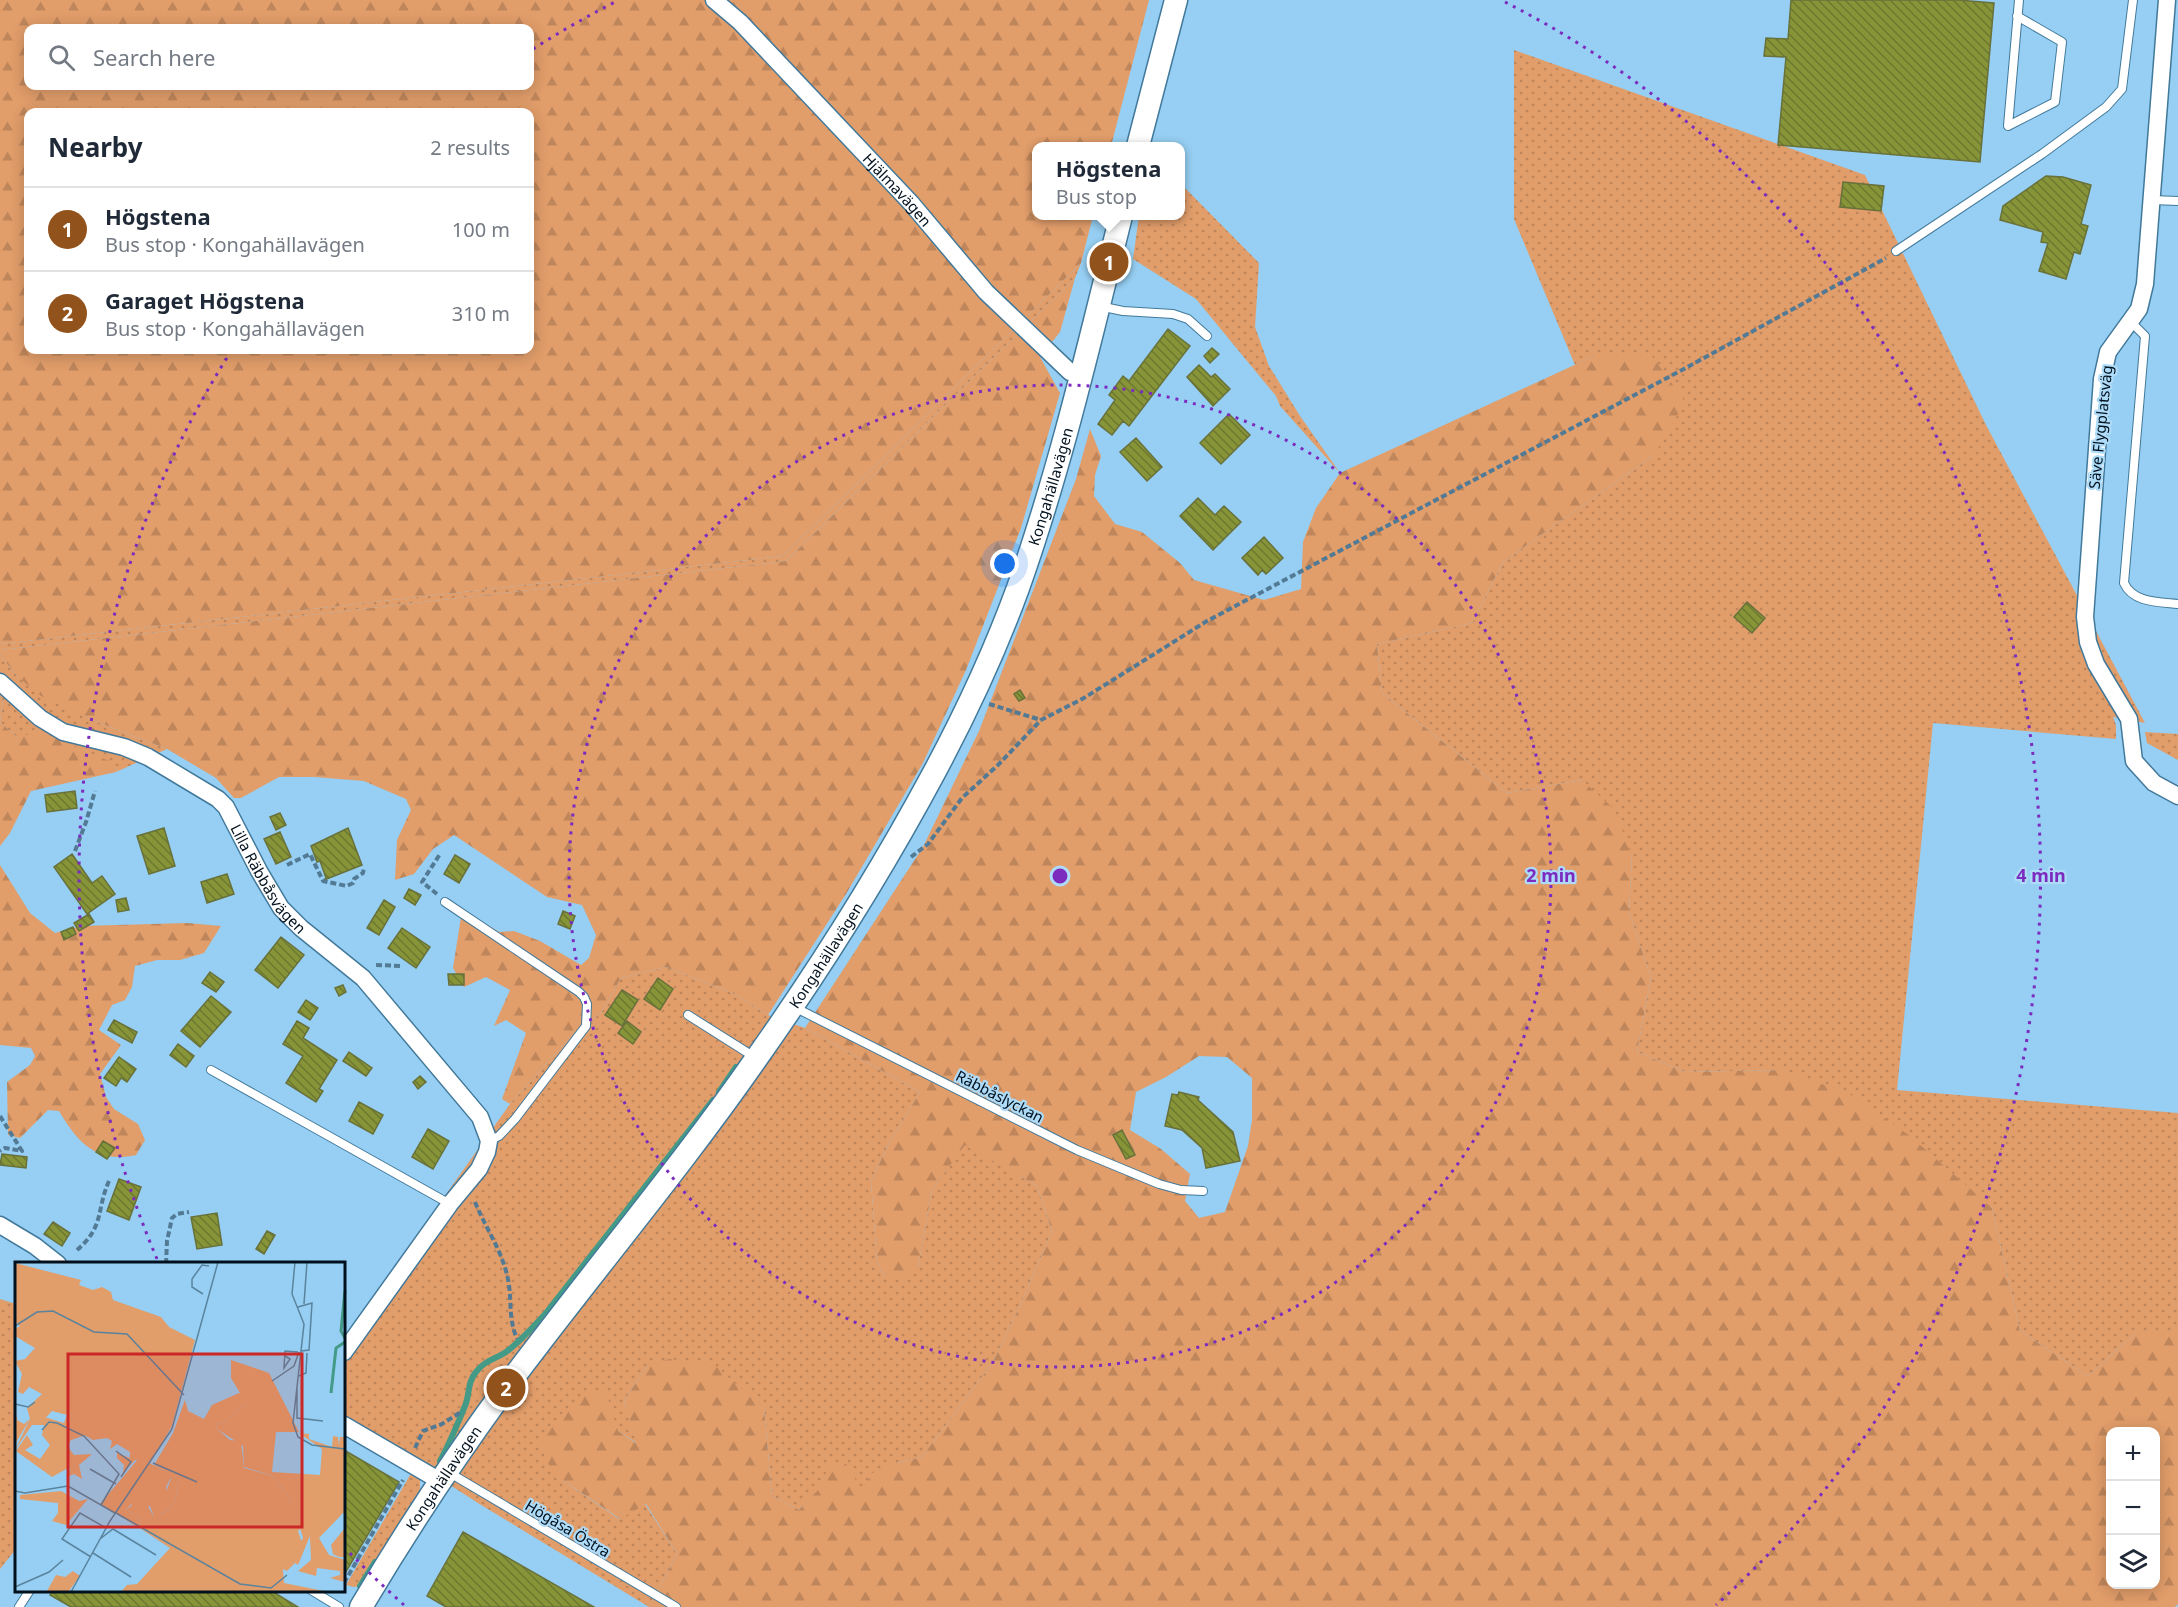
<!DOCTYPE html>
<meta charset="utf-8">
<style>
:root{--surface:#fff;--page:#f6f6f7;--text:#1f2937;--muted:#747a83;--line:#e0e1e3;--accent:#92521b}
body{margin:0;font-family:"Noto Sans",sans-serif;background:var(--page);color:var(--text)}
.controls{position:absolute;right:18px;bottom:18px;display:grid;overflow:hidden;border-radius:12px;box-shadow:0 3px 15px #0003}
.controls button{width:54px;height:54px;display:grid;place-items:center;padding:0;border:0;border-bottom:2px solid var(--line);background:var(--surface);color:var(--text);font:30px sans-serif}
.you{position:absolute;left:1005px;top:564px;width:21px;height:21px;margin:-15px;border:4px solid #fff;border-radius:50%;background:#1a73e8;box-shadow:0 0 0 9px #1a73e833}
.badge{display:grid;place-items:center;width:39px;height:39px;border-radius:50%;background:var(--accent);color:#fff;font-size:20px;font-weight:700}
.pin{position:absolute;translate:-50% -50%;border:3px solid #fff;box-shadow:0 2px 6px #0006}
.popup{position:absolute;left:1032px;top:142px;width:153px;height:78px;box-sizing:border-box;display:grid;place-content:center;border-radius:12px;background:var(--surface);filter:drop-shadow(0 2px 4px #0005);font-size:20px;white-space:nowrap;color:var(--muted)}
.popup b{font-size:22px;color:var(--text)}
.popup::after{content:'';position:absolute;left:50%;top:100%;margin-left:-12px;border:12px solid transparent;border-top-color:var(--surface)}
.list{margin:0;padding:0;list-style:none}
h2{display:flex;justify-content:space-between;align-items:center;height:78px;margin:0;padding:0 24px;font-size:26px}
h2 small{font-size:20px;font-weight:400;color:var(--muted)}
.list li{display:grid;grid-template-columns:39px 1fr auto;gap:18px;align-items:center;box-sizing:border-box;height:84px;padding:0 24px;border-top:2px solid var(--line)}
.list b{display:block;font-size:22px;white-space:nowrap}
.list p{margin:0;font-size:20px;white-space:nowrap;color:var(--muted)}
.list em{font-size:20px;font-style:normal;color:var(--muted)}
.icon{flex:none;width:33px;height:33px;fill:none;stroke:currentColor;stroke-width:2;stroke-linecap:round;stroke-linejoin:round}
.map{position:relative;flex:none;width:2178px;height:1607px;overflow:hidden}
.search{position:absolute;background:var(--surface);box-shadow:0 3px 15px #0003;left:24px;top:24px;width:510px;height:66px;display:flex;align-items:center;gap:15px;box-sizing:border-box;padding:0 21px;border-radius:12px;color:var(--muted);font-size:22px}
.panel{position:absolute;background:var(--surface);box-shadow:0 3px 15px #0003;left:24px;top:108px;width:510px;height:246px;border-radius:12px}
.map>svg:first-child{display:block}
.grass{fill:url(#grass-dots)}
.forest{fill:url(#forest-firs);fill-rule:evenodd}
.lines{fill:none;stroke-linecap:round;stroke-linejoin:round}
.stream{stroke:#439a87;stroke-width:6}
.building{fill:url(#building-back-hatch);stroke:#68713b;stroke-width:1.5}
.lane-casing{stroke:#42799a;stroke-width:10}
.street-casing{stroke:#42799a;stroke-width:19}
.secondary-casing{stroke:#42799a;stroke-width:25}
.path{stroke:#537a94;stroke-width:4;stroke-dasharray:6 3;stroke-linecap:butt}
.lane{stroke:#fff;stroke-width:8}
.street{stroke:#fff;stroke-width:16}
.secondary{stroke:#fff;stroke-width:22}
.ring{fill:none;stroke:#7b2cbf;stroke-width:3;stroke-dasharray:3 6}
.labels{text-anchor:middle;dominant-baseline:central;stroke-width:4.5;stroke-linejoin:round;paint-order:stroke}
.street-label{font-size:15px;fill:#00101d;stroke:#aedbf8}
.inset-river{fill:none;stroke:#439a87;stroke-width:3}
.inset-road{fill:none;stroke:#5a839d;stroke-width:1.5}
.view{fill:#cb2727;fill-opacity:0.15;stroke:#cb2727;stroke-width:3}
.inset-edge{fill:none;stroke:#00101d;stroke-width:3}
.centre{fill:#7b2cbf;stroke:#aedbf8;stroke-width:3}
.ring-label{font-size:18px;text-anchor:middle;font-weight:bold;fill:#7b2cbf;stroke:#aedbf8;stroke-width:4.5;stroke-linejoin:round;paint-order:stroke}
</style>
<div class="map">
<svg width="2178" height="1607" viewBox="0 0 2178 1607">
<defs>
<pattern id="grass-dots" width="8" height="8" patternUnits="userSpaceOnUse" patternTransform="scale(1.5)"><rect width="8" height="8" fill="#e19d6a"/><path d="M2 2h.1M6 6h.1" fill="none" stroke="#bf865b" stroke-width="1.8" stroke-linecap="round"/></pattern>
<pattern id="forest-firs" width="22" height="20" patternUnits="userSpaceOnUse" patternTransform="scale(1.5)"><rect width="22" height="20" fill="#e19d6a"/><path d="M5 1l3.5 6h-7zM16 11l3.5 6h-7z" fill="#bf865b"/></pattern>
<pattern id="building-back-hatch" width="6" height="6" patternUnits="userSpaceOnUse" patternTransform="scale(1.5)"><rect width="6" height="6" fill="#879538"/><path d="M-1 5l2 2M0 0l6 6M5-1l2 2" fill="none" stroke="#6c782f"/></pattern>
</defs>
<rect width="100%" height="100%" fill="#96cff3"/>
<path class="grass" d="M1514 50 1865 175 1986 425 2145 723 2113 717 2116 725V739L1933 723 1897 1090 2178 1113V1334H2135L2088 1376 2020 1331 1992 1208 1780 1070 1685 1072 1637 1052 1651 978 1629 912 1632 855 1582 780 1507 793 1382 693 1377 644 1472 623 1503 562 1654 455 1594 356 1575 365 1514 219Z
M1181 184 1259 263 1255 327 1269 366 1300 416 1340 473 1280 406 1276 396 1196 299 1133 259 1139 216H1181Z
M1081 263 1075 278 786 561 0 650V644L783 556Z
M0 655 18 677 87 718 167 749 116 772 117 767 17 737 0 722 3 700 0 697Z
M2145 732 2178 734V760L2147 743Z
M666 967 737 995 768 1015 805 1028 920 1092 889 1143 871 1181 877 1261 884 1276 918 1267 932 1190 965 1144 1037 1186 1052 1231 1022 1301 993 1362 922 1457 897 1463 865 1496 846 1465 799 1510 772 1496 764 1408 647 1366 624 1401 637 1443 618 1431 562 1480 619 1519 645 1504 677 1554 649 1607 478 1503 344 1417V1338L510 1104 572 1035 601 1013 621 978Z
M0 1299 16 1304V1549L0 1569Z
M413 1470 420 1478V1494L362 1586 354 1587 346 1585Z"/>
<path class="forest" d="M0 0H1149L1111 146H1037V216H1093L1081 263 783 556 0 644ZM28 28H530V86H28ZM28 112H530V350H28Z
M1075 278 1060 332 1040 357 1060 393 1021 528 966 670 923 763 846 894 768 1015 737 995 666 967 621 978 601 1013 572 1035 510 1104 502 1099 526 1033 506 1020 494 1026 510 990 486 977 464 987 453 968 461 917 473 916 499 932 514 931 540 941 581 965 589 958 596 935 582 905 547 897 454 835 433 849 414 874 395 880 397 840 411 810 406 799 364 781 315 777H279L241 798H234L216 778 167 749 87 718 41 696 18 677 0 655V650L786 561Z
M1594 356H1652L1685 402 1654 455 1503 562 1472 623 1377 644 1382 693 1507 793 1582 780 1614 809 1632 855 1629 912 1651 978 1637 1052 1685 1072 1780 1070 1848 1093 1910 1136 1992 1208 2020 1331 2088 1376 2135 1334H2178V1604L2175 1607H649L677 1554 646 1504 620 1519 562 1480 550 1467 540 1445 563 1412 583 1394 606 1392 618 1431 636 1443 624 1401 647 1366 669 1359 714 1365 764 1408 772 1496 799 1510 818 1490 831 1462 846 1464 865 1495 870 1474 897 1463 922 1457 993 1362 1022 1301 1052 1231 1037 1186 965 1145 932 1190 918 1267 906 1279 884 1276 877 1261 871 1181 889 1143 920 1092 805 1028 923 847 979 731 1076 479 1090 429 1101 456 1095 475 1094 496 1115 524 1142 532 1180 563 1194 580 1264 600 1301 589 1303 542 1316 508 1340 473ZM1199 1056 1227 1057 1252 1078V1120L1248 1146 1225 1212 1199 1218 1185 1201 1190 1174 1161 1149 1130 1130 1136 1092 1166 1077ZM2110 1432H2156V1584H2110Z
M0 697 3 700 0 722 17 737 40 732 114 763 117 767 116 772 31 791 10 833 0 846Z
M0 865 30 913 55 933 81 926 187 923 221 926 204 953 180 960H157L135 966 132 987 125 1000 112 1005 99 1030 121 1045 100 1074 106 1097 114 1109 138 1124 145 1140 136 1155C97 1164 78 1143 59 1111L48 1110 20 1138 8 1135 7 1082 30 1065 35 1056 31 1048 0 1045Z"/>
<g class="lines">
<path class="stream" d="M719 1092 736 1067
M440 1461C450 1443 457 1425 465 1406 470 1394 467 1383 476 1372 484 1361 495 1359 506 1352 521 1341 533 1327 546 1313L713 1100
M360 1586 375 1562"/>
</g>
<path class="building" d="M1791 0H1958L1994 3 1980 162 1778 145 1786 57 1764 56 1766 38 1788 39Z
M2046 176 2063 177 2091 185 2081 224 2088 226 2080 254 2074 252 2066 279 2039 271 2048 243 2041 242 2043 232 2000 220 2003 206Z
M1843 182 1884 186 1881 211 1840 207Z
M1168 329 1190 346 1129 426 1123 421 1112 435 1098 424 1115 400 1109 395 1123 376 1129 381Z
M1212 348 1219 354 1210 363 1204 356Z
M1199 365 1211 377 1215 374 1230 389 1213 406 1187 377Z
M1229 414 1250 435 1221 464 1200 443Z
M1136 438 1162 467 1147 481 1120 452Z
M1198 498 1215 515 1224 506 1241 522 1213 550 1180 516Z
M1264 537 1283 558 1266 574 1262 570 1258 575 1242 558Z
M1747 602 1765 618 1752 633 1734 617Z
M1020 690 1025 698 1019 701 1014 694Z
M75 791 77 808 47 812 45 795Z
M280 813 286 825 276 830 270 817Z
M164 828 175 866 149 874 137 836Z
M348 828 362 865 324 880 326 878 320 861 317 862 311 846Z
M280 832 291 857 276 864 264 839Z
M72 854 92 883 102 876 115 894 87 914 54 867Z
M455 855 470 864 459 883 444 874Z
M227 874 234 894 207 903 201 882Z
M409 889 421 895 415 905 404 898Z
M126 898 129 910 118 912 116 900Z
M384 900 395 907 379 935 367 928Z
M563 911 575 916 570 929 558 924Z
M89 914 94 922 79 931 74 923Z
M73 927 76 934 64 940 61 932Z
M402 928 430 947 416 968 388 948Z
M281 937 304 955 278 988 255 970Z
M210 972 224 982 216 992 202 983Z
M448 974H464V985H449Z
M658 978 673 989 660 1010 644 999Z
M343 985 346 992 339 996 335 988Z
M622 990 638 1000 622 1026 605 1015Z
M211 996 231 1012 200 1047 181 1031Z
M306 1000 318 1008 310 1020 298 1012Z
M114 1020 137 1032 132 1043 108 1030Z
M297 1021 309 1028 303 1038 337 1060 319 1089 323 1091 316 1102 286 1083 303 1056 283 1044Z
M627 1021 641 1032 633 1044 618 1033Z
M178 1044 194 1056 186 1067 170 1055Z
M349 1052 372 1068 366 1076 343 1061Z
M119 1057 136 1069 127 1082 121 1078 116 1086 104 1078Z
M420 1076 426 1082 418 1089 413 1082Z
M1179 1092 1199 1097 1198 1100 1233 1132 1240 1161 1206 1168 1202 1148 1182 1130 1165 1126 1172 1094 1178 1095Z
M359 1102 383 1115 373 1134 349 1121Z
M428 1129 449 1141 433 1169 412 1157Z
M1122 1130 1135 1155 1126 1159 1113 1135Z
M103 1141 115 1148 107 1159 96 1152Z
M2 1154 27 1157 26 1168 0 1165Z
M119 1179 141 1187 129 1220 107 1211Z
M217 1213 222 1245 197 1249 191 1217Z
M53 1222 70 1233 62 1246 44 1234Z
M267 1231 275 1235 264 1254 256 1249Z
M344 1450 399 1482 344 1575Z
M463 1532 594 1607H446L427 1596Z
M53 1590H270L298 1607H71L50 1595Z"/>
<g class="lines">
<g class="lane-casing">
<path id="lane" d="M2017 16 2062 42 2055 102 2008 126 2019 0
M2152 200 2178 201
M1896 251 2042 154 2106 107 2122 89 2133 0
M1099 306 1123 311 1173 314 1188 319 1207 336
M2130 321 2145 336 2124 583C2133 603 2159 602 2178 604
M445 902 579 992 584 997 587 1004 586 1026 515 1119 499 1136 489 1141
M792 1006 1077 1150 1159 1184 1181 1190 1203 1191
M688 1015 756 1058
M211 1070 450 1204
M448 1472 676 1607
M311 1590 339 1607
M19 1607 30 1590"/>
</g>
<g class="street-casing">
<g id="street">
<path id="s1" d="M714 0 740 22 911 203 986 292 1070 372 1081 375"/>
<path d="M2167 0 2145 284 2139 309 2108 352 2102 379 2085 617 2088 642 2096 664 2129 719 2134 761 2154 783 2178 796"/>
<path id="s2" d="M0 682 40 718 63 732 124 747 148 757 218 799 226 807 259 871 281 908 301 928 363 978 480 1117 489 1141 487 1152 479 1169 450 1204 344 1352"/>
<path d="M0 1225 35 1246 58 1264"/>
<path d="M344 1425 440 1481"/>
</g>
</g>
<g class="secondary-casing">
<g id="secondary">
<path d="M1138 146 1176 0"/>
<path id="s3" d="M361 1607C406 1531 455 1457 507 1386 589 1276 678 1171 756 1059 821 967 882 870 935 771 966 713 995 651 1018 588 1061 467 1090 340 1121 216"/>
</g>
</g>
<path class="path" d="M989 704 1041 720
M75 851 86 822 95 791
M911 857 928 844 962 798 998 765 1041 720 1084 698 1207 621 1682 370 1886 258
M287 865 310 854 323 881 347 886 353 883 354 879 363 873 364 867
M437 894 422 882 440 854
M376 965 402 966
M0 1116 22 1151 5 1148 0 1151
M475 1202C485 1227 501 1249 507 1275 513 1298 507 1315 517 1339
M77 1250C105 1226 96 1210 109 1181
M166 1264 167 1241 172 1218 177 1214 189 1212
M415 1448 423 1431 442 1424 461 1412
M344 1583 403 1480"/>
<use href="#lane" class="lane"/>
<use href="#street" class="street"/>
<use href="#secondary" class="secondary"/>
</g>
<g class="ring">
<circle cx="1060" cy="876" r="491"/>
<path d="M404 1605A981 981 0 0 1 348 1551M157 1259A981 981 0 0 1 228 356M533 49A981 981 0 0 1 615 2M1505 2A981 981 0 0 1 1716 1605"/>
</g>
<g class="labels">
<g class="street-label">
<text stroke="none"><textPath href="#s1" startOffset="264">Hjälmavägen</textPath></text>
<text transform="translate(2100 427) rotate(-84)">Säve Flygplatsväg</text>
<text stroke="none"><textPath href="#s3" startOffset="1323">Kongahällavägen</textPath></text>
<text stroke="none"><textPath href="#s2" startOffset="346">Lilla Räbbåsvägen</textPath></text>
<text stroke="none"><textPath href="#s3" startOffset="801">Kongahällavägen</textPath></text>
<text transform="translate(1000 1096) rotate(27)">Räbbåslyckan</text>
<text stroke="none"><textPath href="#s3" startOffset="153">Kongahällavägen</textPath></text>
<text transform="translate(568 1528) rotate(31)">Högåsa Östra</text>
</g>
</g>
<g transform="translate(15 1262)">
<rect width="330" height="330" fill="#96cff3"/>
<path d="M216 98 254 111 284 170H261L257 210 305 213 307 187 284 171 294 172V177L317 185 318 174 323 175 324 183 325 175H330V249L304 276 314 293 330 298V320L315 316 325 313V309L302 306 301 314 283 309 296 298 295 274 283 303 280 301 272 309 268 307 288 276 277 240 258 214 229 205 228 184 202 167 201 162 211 159 231 141 216 116ZM137 152 53 163 71 173 65 175 55 172 49 163H17L0 188 15 157 33 156 52 162ZM124 196 152 210 151 229 157 215 164 220 160 239 152 249 139 255 135 244 121 248 116 242 111 248 122 254 126 260 123 265 98 250 90 263 98 250 85 242ZM46 229 64 239 73 237 51 263 37 259 43 251V241L5 237V233ZM330 266V295H324L318 292 316 283Z" fill="#e19d6a"/>
<path d="M0 1 66 18 64 23 78 28 87 25 96 30 98 38 146 55 154 65 180 78 157 164 135 201 120 198 108 211 109 203 102 196V191L115 196V190L102 182 95 187 97 179 92 176 78 178 49 161 52 153 37 149 28 159 15 157 0 182V144L2 158 9 162 15 157 12 146 27 132 14 125 8 132 3 130 7 112 0 99 10 97 20 86 0 74V67L5 64 0 60ZM224 131 234 136 231 141 211 159 201 162 202 167 215 178 226 179 229 206 258 214 277 240 289 236 297 255 283 269 288 284 268 307 269 321 314 330H106L112 323 122 322 155 286 123 265 126 260 122 254 111 248 118 242 121 247 122 239H130L139 255 142 250 146 252 152 249 160 239 164 220 156 216 148 230 146 219 152 210 139 203 158 171 170 138 173 149 189 157 197 143ZM29 163H49L54 171 65 175 56 178 52 184 59 193 77 192 64 203 67 217 59 212 54 214 55 205 37 215 1 189 12 173 18 183 10 188 25 197 35 183 27 173ZM58 309 65 314 53 330H18L32 329 41 313 50 315Z" fill="#e19d6a"/>
<path class="inset-river" d="M330 29 326 69 330 76M316 131 321 86 330 80"/>
<path class="inset-road" d="M280 0 277 32 289 62 278 161 283 175 297 183 330 187M188 32 177 25V17L187 3 194 4M289 42 292 0M283 45 297 41 294 88 286 89M0 64 22 50 38 49 79 70 112 72 169 133M270 94 275 97 269 106 270 89 283 90M284 114 291 111 292 91M257 119 279 104 284 90M282 127V156L308 159M0 142 13 145 20 140M27 168 34 160 42 161 69 174 104 212 86 243M101 189 116 200 106 215M138 201 182 220M75 207 101 222M0 229 10 231 53 224 100 251M101 251 225 322 256 326 272 313M85 277 98 267 141 293M78 291 116 315M76 295 47 277 65 251 91 266M0 325 34 310 48 298M56 330 95 259 157 167 203 0"/>
<path class="view" d="M53 92H287V265H53Z"/>
<rect width="330" height="330" class="inset-edge"/>
</g>
<circle cx="1060" cy="876" r="9" class="centre"/>
<g class="ring-label">
<text x="1551" y="882">2 min</text>
<text x="2041" y="882">4 min</text>
</g>
</svg>
<div class="controls">
<button>+</button>
<button>−</button>
<button><svg class="icon" aria-label="layers" viewBox="0 0 24 24"><path d="M12 4l9 5-9 5-9-5zM3 14l9 5 9-5"/></svg></button>
</div>
<div class="you"></div>
<div class="pin badge" style="left:1109px;top:262px">1</div>
<div class="popup"><b>Högstena</b>Bus stop</div>
<div class="pin badge" style="left:506px;top:1388px">2</div>
<div class="search"><svg class="icon" aria-label="search" viewBox="0 0 24 24"><circle cx="10" cy="10" r="6"/><path d="M15 15l6 6"/></svg>Search here</div>
<section class="panel">
<h2>Nearby<small>2 results</small></h2>
<ul class="list">
<li><span class="badge">1</span><div><b>Högstena</b><p>Bus stop · Kongahällavägen</p></div><em>100 m</em></li>
<li><span class="badge">2</span><div><b>Garaget Högstena</b><p>Bus stop · Kongahällavägen</p></div><em>310 m</em></li>
</ul>
</section>
</div>
